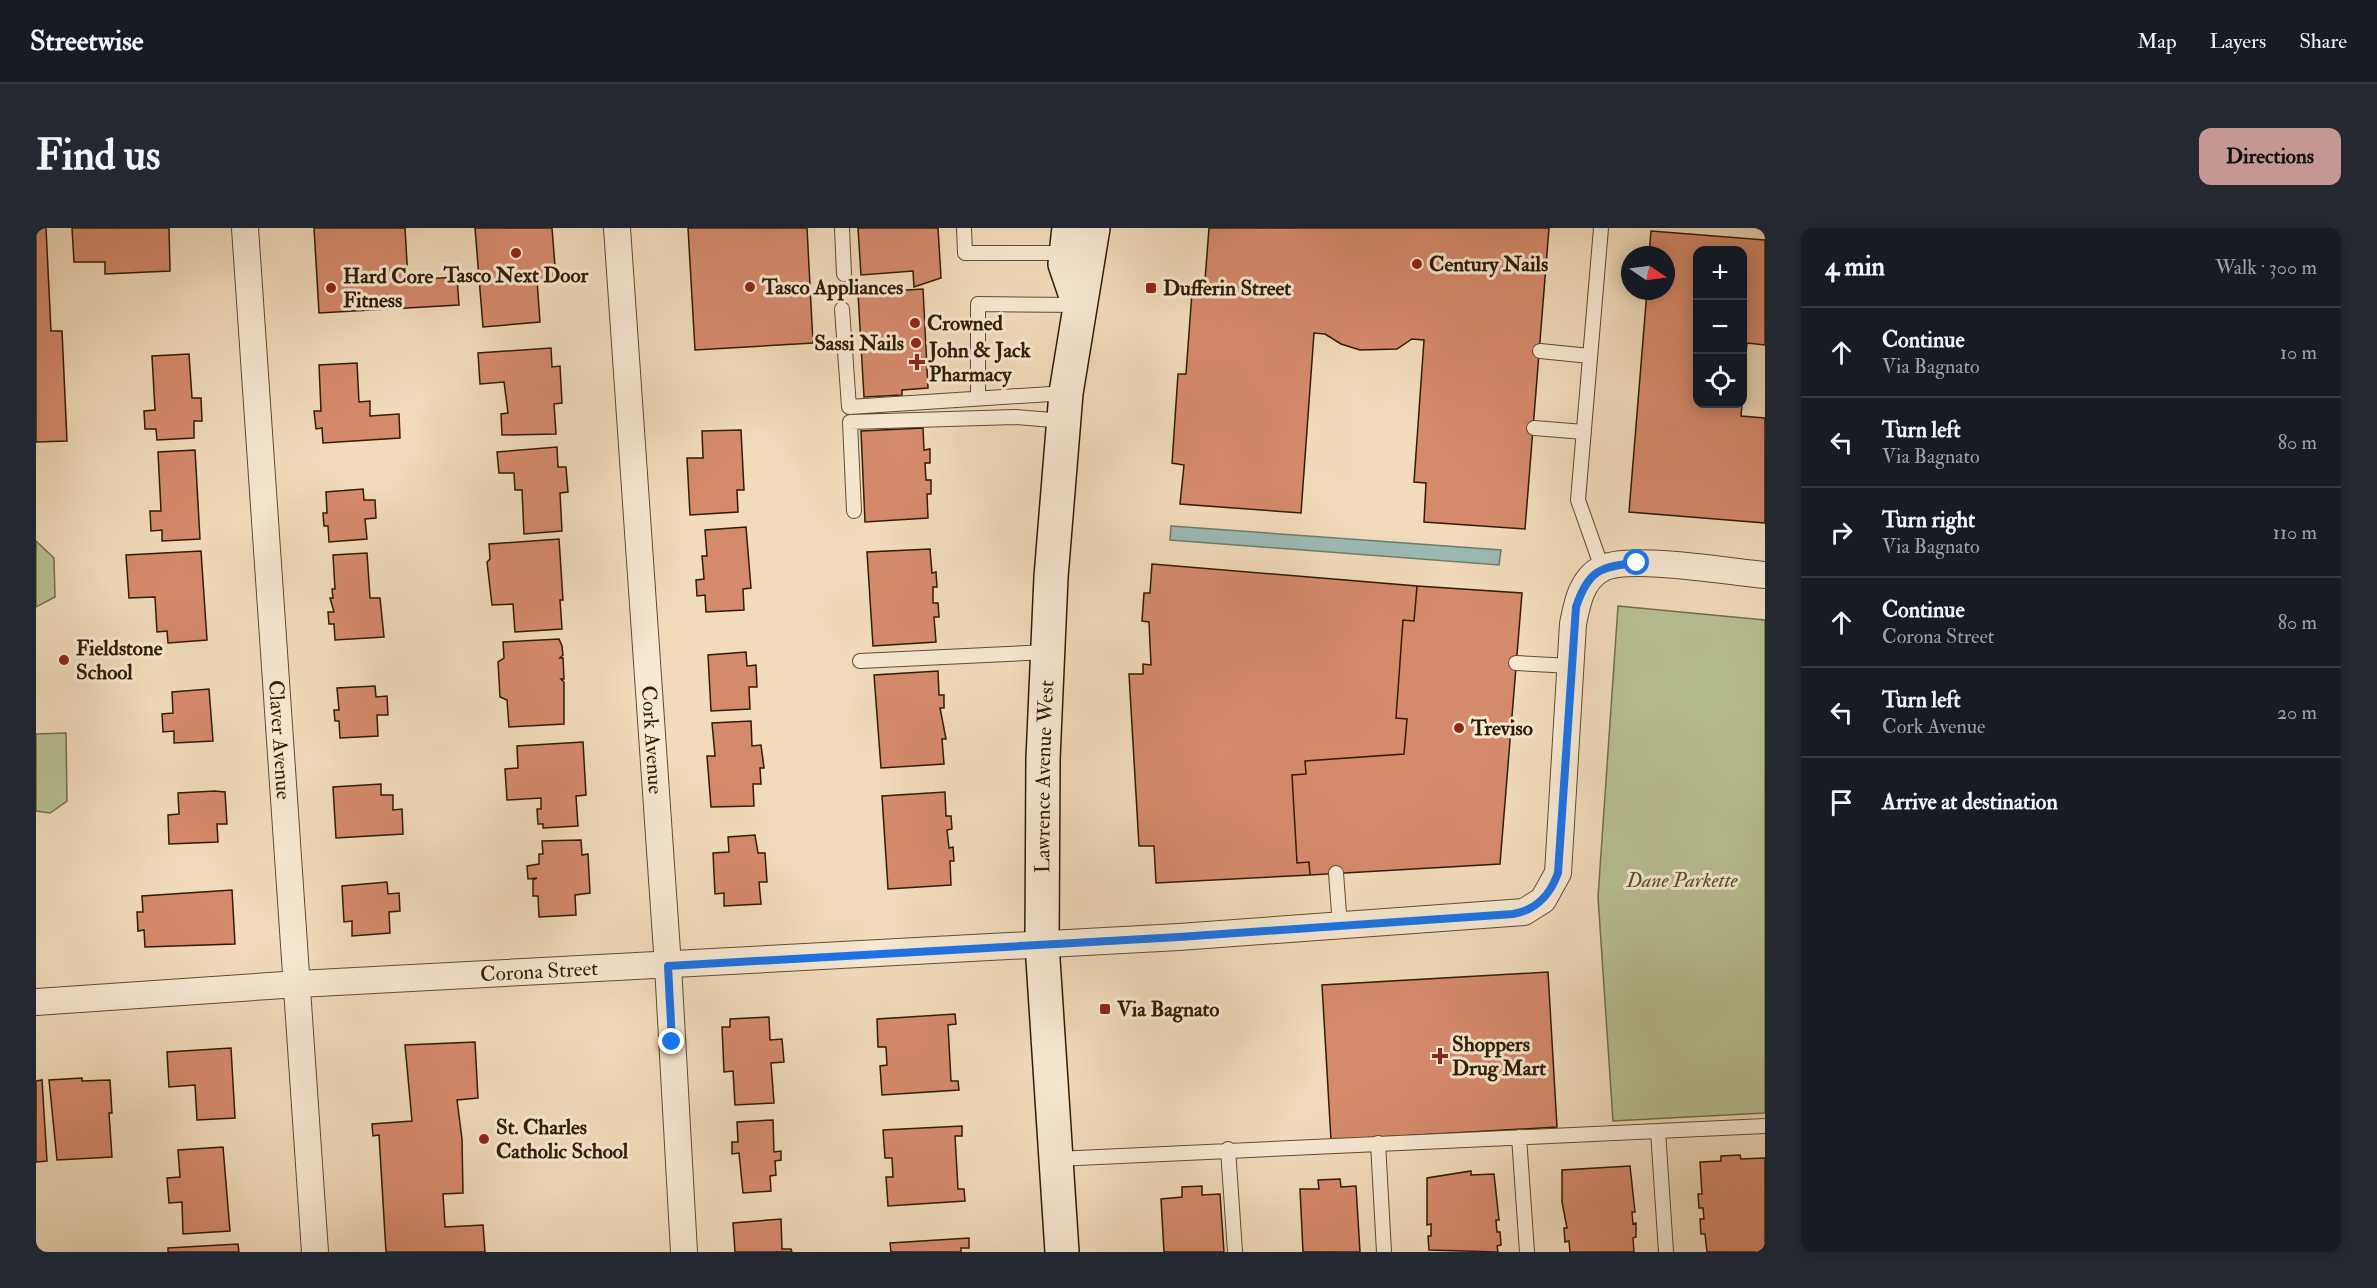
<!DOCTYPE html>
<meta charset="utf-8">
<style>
:root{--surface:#171b24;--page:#242831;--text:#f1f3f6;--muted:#9ea1a6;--line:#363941;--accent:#c59692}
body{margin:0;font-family:"IM FELL Double Pica",serif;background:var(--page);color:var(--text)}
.controls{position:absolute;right:18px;top:18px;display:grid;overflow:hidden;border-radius:12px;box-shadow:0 3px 15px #0003}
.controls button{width:54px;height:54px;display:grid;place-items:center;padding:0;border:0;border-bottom:2px solid var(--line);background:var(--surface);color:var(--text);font:30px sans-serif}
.compass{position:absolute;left:1585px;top:18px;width:54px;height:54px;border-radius:50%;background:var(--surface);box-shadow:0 3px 15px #0003;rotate:103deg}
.stop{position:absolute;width:18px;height:18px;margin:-14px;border:4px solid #1a73e8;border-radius:50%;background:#fff}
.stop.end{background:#1a73e8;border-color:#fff;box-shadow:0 2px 6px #0008}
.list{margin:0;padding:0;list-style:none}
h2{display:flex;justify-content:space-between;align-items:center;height:78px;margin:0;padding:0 24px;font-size:26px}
h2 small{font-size:20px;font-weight:400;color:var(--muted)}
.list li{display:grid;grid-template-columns:39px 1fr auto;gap:18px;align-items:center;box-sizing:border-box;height:90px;padding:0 24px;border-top:2px solid var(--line)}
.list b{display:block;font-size:22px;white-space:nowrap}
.list p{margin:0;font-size:20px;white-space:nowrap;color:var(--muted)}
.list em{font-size:20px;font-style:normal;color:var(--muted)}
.icon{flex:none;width:33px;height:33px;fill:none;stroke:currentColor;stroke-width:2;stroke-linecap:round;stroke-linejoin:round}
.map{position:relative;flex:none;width:1729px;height:1024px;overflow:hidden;border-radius:12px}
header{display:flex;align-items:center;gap:36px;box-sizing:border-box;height:84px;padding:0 30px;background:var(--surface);border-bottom:2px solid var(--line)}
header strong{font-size:28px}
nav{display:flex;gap:33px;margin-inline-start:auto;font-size:21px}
.intro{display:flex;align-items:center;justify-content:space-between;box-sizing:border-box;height:144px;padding:0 36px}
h1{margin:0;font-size:42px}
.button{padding:15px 27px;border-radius:12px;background:var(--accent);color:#111;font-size:21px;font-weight:700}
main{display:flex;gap:36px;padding:0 36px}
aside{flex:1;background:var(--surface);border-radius:12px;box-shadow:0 3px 15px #0003}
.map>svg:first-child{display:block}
.green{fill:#b8c091;stroke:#746e4a;stroke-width:1.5}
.water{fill:#9bbab5;stroke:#707b6e;stroke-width:1.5}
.building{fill:#d68a6c;stroke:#301c03;stroke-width:1.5}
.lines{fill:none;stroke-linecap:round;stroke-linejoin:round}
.service-casing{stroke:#604c31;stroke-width:16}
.minor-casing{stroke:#604c31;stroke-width:28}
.secondary-casing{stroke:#301c03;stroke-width:36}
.service{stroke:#f6e8d2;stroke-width:14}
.minor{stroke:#f6e8d2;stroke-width:26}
.secondary{stroke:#f6e8d2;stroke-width:33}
.route{stroke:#1a73e8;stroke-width:8}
.poi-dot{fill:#8f2418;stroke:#f6e8d2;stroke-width:2}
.labels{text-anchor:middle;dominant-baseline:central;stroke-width:6;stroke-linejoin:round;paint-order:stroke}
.poi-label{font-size:21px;font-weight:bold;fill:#301c03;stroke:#f6e8d2;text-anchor:start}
.street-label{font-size:21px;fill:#301c03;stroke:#f6e8d2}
.park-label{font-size:21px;font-style:italic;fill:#594d2e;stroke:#f6e8d2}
</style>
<header>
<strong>Streetwise</strong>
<nav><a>Map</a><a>Layers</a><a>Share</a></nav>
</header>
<div class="intro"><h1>Find us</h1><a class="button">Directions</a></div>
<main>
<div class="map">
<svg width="1729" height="1024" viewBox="0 0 1729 1024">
<rect width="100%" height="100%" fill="#f1dbba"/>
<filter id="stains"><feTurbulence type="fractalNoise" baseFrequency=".00333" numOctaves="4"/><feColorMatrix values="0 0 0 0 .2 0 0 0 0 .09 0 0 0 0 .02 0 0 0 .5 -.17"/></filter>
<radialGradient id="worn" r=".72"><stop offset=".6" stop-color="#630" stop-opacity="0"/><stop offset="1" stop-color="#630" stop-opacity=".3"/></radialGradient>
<path class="green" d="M0 313 18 330 19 369 0 379Z
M1582 378 1729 392V885L1577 893 1562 669Z
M30 505 31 573 14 585 0 583V506Z"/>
<path class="water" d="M1135 298 1465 322 1463 337 1134 312Z"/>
<path class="building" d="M0 0H10L15 103H26L31 213 0 214Z
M36 0H133L134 43 69 46V34H38Z
M278 0H369L372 52 421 49 423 77 283 85Z
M439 0H516L520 51 501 52 504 94 447 99Z
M652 0H771L777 115 659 122Z
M822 0H902L905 50 878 59 877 43 825 47Z
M1173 0H1513L1489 301 1388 294 1390 255 1378 254 1388 112 1376 111 1361 121 1324 122 1305 116 1289 106 1278 105 1265 285 1144 276 1148 237 1136 235 1142 146H1150L1156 64 1168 65Z
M1615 3 1729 12V117L1711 115 1706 168V22H1662V176H1706L1705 188 1729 190V295L1593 284 1611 63H1630V27H1613Z
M887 61 892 160 866 162V167L828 169 822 65Z
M515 120 516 139 524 138 526 175 518 176 520 206 466 207 465 186 472 185 468 154 444 156 442 125Z
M153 126 156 170H165L166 193H158V210L121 212 120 201H109L108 183 119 182 116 128Z
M321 135 323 174 334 173V188L363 186 364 210 287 215 286 200 280 201 278 183H285L283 137Z
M887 200 888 222 894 221V235H889L890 252H895V266H891L892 290 829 294 825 203Z
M705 202 708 262H701L702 284 654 287 651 230H667L666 203Z
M521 219 522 239H530L532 264 524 265 526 303 488 306 486 262H479L478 245H463L461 224Z
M159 222 164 311 126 313V302L115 303 114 283H125L122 224Z
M327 261 328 272H339L340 290 329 291 331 311 293 314 292 298H288L287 285H291L290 264Z
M710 299 715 360 707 361 708 382 670 384 669 367 661 368 660 352 668 351 666 328H671L669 302Z
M523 311 527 372H524L526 401 479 404 477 376 456 377 451 334 454 331 453 316Z
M894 321 896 345 900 344 901 359H897V375H902L903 389H898L900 414 837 418 831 324Z
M165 323 171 412 132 415 131 403 121 404 119 369 93 370 90 327Z
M331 325 334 370H344L348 409 299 412 298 396H293L292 384H298L294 370H297L296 361H299L297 327Z
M1116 336 1381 358 1378 393 1367 392 1360 490 1371 491 1368 526 1269 533 1270 546 1256 547 1261 635 1273 634 1274 647 1120 655 1118 618H1103L1093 446H1107V436L1115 437 1113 394 1106 393 1108 365H1114Z
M1381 358 1486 365 1464 636 1274 647 1273 634 1261 635 1256 547 1270 546 1269 533 1368 526 1371 491 1360 490 1367 392 1378 393Z
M523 411 526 418 527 427 524 430H527L528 451H525L528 454V496L473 499 471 472 464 469 462 434 468 430 467 414Z
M710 424 711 438 720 437 721 459H713L714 481 675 483 672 427Z
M902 443 903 467H908V480H904L910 511H906L908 536 845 540 838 447Z
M339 458 340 469 351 468 352 487H341L342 508 304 510 303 493H299L298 482H303L301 460Z
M173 461 177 513 138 515V503L127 504 126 486 137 485 136 464Z
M715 493 716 518 725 517 728 540H724L725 556H717L718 578 675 579 671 528H679L676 495Z
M547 514 550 567 540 568 542 598 507 600V596H502L501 581H505V570L471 572 469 541 482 540 481 518Z
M345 556V567H357V582L366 581 367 606 300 610 297 559Z
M179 563 189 564 191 596H181L182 614 133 616 132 587 143 586 142 565Z
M909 564 910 588H915L916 601 911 602 913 620 917 619 918 633H914L915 657 852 661 846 568Z
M719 607 722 625H729L731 654H723L725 676 688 678V665L679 666 677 625 693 624 692 609Z
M545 612 546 627 552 626 554 665 539 667 540 687 503 689 502 668H497V652L501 650 492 651 491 638 503 636V626H507L506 613Z
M351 654 352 666 363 665 364 683 353 684 354 705 316 708V693L308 694 306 658Z
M196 662 199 716 109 719 108 702 102 703 101 684H107L106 668Z
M1512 744 1521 899 1295 912 1286 757Z
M919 786 920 796 912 797 915 853H922L923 862 846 867 844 838 851 837 850 819H842L841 791Z
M733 789 734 812 746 811 748 834 735 835 738 875 699 877 697 843 688 844 686 799H694V791Z
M439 814 442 870 421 872 426 911 427 965 407 966 409 999 447 997 449 1024H350L343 907 337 908 336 896 376 893 369 817Z
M195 820 199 890 161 892 159 857 133 859 131 824Z
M46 850V853L74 852 76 885H73L76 929 21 932 13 852Z
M6 852 11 933 0 934V853Z
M737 892 738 924 745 923V932L739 933 740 947 734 948 735 963 707 965 703 925 696 926V914H702L701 894Z
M926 898V908H919L922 961H928L929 973 852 978 850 949H857L856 930H849L847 902Z
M187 919 194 1003 147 1006 146 974 133 975 131 950 144 949 142 922Z
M1704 927 1705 931 1729 930V1024H1671L1669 1006H1665L1664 991H1668L1667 980H1663L1662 966H1666L1664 934 1685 933V928Z
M1594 938 1599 984H1596L1597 996 1600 995V1009L1597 1010 1598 1024H1534L1533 1013 1529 1014 1528 1000H1531L1526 974V942Z
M1435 943V947L1458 946 1463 992H1460L1461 1004H1464L1465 1017 1461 1018 1462 1024 1393 1022 1392 1008H1395V996L1391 997V950Z
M1304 951 1305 959 1320 958 1324 1024H1267L1264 961H1283L1282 952Z
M1166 958V967L1184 966 1188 1024H1128L1125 971 1146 969V959Z
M745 991 746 1021H755L756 1024H699L697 995Z
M933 1010V1020H925V1024H855L854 1015Z
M202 1016 203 1024H132V1020Z"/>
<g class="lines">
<g class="service-casing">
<path id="service" d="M806 0 808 46
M928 0 929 25H1030
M1565 0 1542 272 1566 340
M806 81 813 179 1030 165
M1504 123 1554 128
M942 170V76L1043 77
M1498 200 1548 204
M818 283 814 194 979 189 1028 193
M824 433 1012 424
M1480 435 1535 438
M1300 645 1304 698
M1622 903 1630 1024
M1483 909 1491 1024
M1342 915 1348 1024
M1192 921 1199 1024
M1020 931 1729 898"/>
</g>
<g class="minor-casing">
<g id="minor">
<path id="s1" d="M209 0 279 1024"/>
<path id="s2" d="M581 0 632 738 648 1024"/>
<path id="s3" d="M0 774 263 756 1143 709 1488 684 1507 672 1522 645 1537 396C1541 376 1545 352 1565 341 1591 326 1695 344 1729 347"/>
</g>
</g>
<g class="secondary-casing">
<g id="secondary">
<path d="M1033 0 1029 36 1043 77"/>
<path id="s4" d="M1026 1024 1006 716 1007 531 1015 349 1030 165 1057 0"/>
</g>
</g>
<use href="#service" class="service"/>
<use href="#minor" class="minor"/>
<use href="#secondary" class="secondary"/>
</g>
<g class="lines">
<path class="route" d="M636 814 632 738 1143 709 1477 686C1501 682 1514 667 1522 645L1540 379C1552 343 1564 338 1601 335"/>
</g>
<g class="poi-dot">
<circle cx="480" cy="25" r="6"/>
<circle cx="1381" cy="36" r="6"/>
<circle cx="714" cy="59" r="6"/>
<circle cx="295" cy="60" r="6"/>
<rect x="1109" y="54" width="12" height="12" rx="3"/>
<circle cx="879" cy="95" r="6"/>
<circle cx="880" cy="115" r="6"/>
<path d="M878 125h6v6h6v6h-6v6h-6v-6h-6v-6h6z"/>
<circle cx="28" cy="432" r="6"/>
<circle cx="1423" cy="500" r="6"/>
<rect x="1063" y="775" width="12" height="12" rx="3"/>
<path d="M1401 819h6v6h6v6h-6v6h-6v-6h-6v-6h6z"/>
<circle cx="448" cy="911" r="6"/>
</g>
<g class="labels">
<g class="poi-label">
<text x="1393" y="36">Century Nails</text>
<text x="480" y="47" text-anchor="middle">Tasco Next Door</text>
<text x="307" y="48">Hard Core<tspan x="307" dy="24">Fitness</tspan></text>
<text x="726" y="59">Tasco Appliances</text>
<text x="1127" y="60">Dufferin Street</text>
<text x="891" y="95">Crowned</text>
<text x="868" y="115" text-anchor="end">Sassi Nails</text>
<text x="893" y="122">John &amp; Jack<tspan x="893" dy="24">Pharmacy</tspan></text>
<text x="40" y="420">Fieldstone<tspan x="40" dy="24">School</tspan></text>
<text x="1435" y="500">Treviso</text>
<text x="1081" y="781">Via Bagnato</text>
<text x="1416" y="816">Shoppers<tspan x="1416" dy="24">Drug Mart</tspan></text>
<text x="460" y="899">St. Charles<tspan x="460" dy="24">Catholic School</tspan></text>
</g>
<g class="street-label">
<text stroke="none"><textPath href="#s1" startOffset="513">Claver Avenue</textPath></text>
<text stroke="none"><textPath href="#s2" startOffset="513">Cork Avenue</textPath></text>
<text stroke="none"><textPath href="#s4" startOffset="476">Lawrence Avenue West</textPath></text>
<text stroke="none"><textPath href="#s3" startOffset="504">Corona Street</textPath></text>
</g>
<g class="park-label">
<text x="1646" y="652">Dane Parkette</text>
</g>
</g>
<rect width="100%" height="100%" filter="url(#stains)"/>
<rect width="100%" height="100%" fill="url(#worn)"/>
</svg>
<div class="controls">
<button>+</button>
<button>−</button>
<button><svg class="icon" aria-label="locate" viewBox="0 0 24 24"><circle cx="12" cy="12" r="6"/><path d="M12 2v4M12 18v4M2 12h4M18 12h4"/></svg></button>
</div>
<svg class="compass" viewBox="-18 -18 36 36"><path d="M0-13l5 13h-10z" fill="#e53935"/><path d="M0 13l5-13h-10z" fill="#9ea1a6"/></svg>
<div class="stop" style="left:1601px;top:335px"></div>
<div class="stop end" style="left:636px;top:814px"></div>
</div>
<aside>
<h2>4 min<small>Walk · 300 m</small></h2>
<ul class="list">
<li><svg class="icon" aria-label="ahead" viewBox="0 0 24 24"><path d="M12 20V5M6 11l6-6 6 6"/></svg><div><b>Continue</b><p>Via Bagnato</p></div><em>10 m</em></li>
<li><svg class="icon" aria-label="left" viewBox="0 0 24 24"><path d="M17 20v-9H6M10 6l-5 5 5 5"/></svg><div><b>Turn left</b><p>Via Bagnato</p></div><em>80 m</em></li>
<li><svg class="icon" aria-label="right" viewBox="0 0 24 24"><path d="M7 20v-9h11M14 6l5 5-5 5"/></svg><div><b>Turn right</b><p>Via Bagnato</p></div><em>110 m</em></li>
<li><svg class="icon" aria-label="ahead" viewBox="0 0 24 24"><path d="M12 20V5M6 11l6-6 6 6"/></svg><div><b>Continue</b><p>Corona Street</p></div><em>80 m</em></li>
<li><svg class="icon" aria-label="left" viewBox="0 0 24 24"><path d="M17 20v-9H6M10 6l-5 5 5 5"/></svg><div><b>Turn left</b><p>Cork Avenue</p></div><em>20 m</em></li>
<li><svg class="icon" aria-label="arrive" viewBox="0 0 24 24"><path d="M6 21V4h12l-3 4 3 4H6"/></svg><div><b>Arrive at destination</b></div></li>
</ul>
</aside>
</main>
